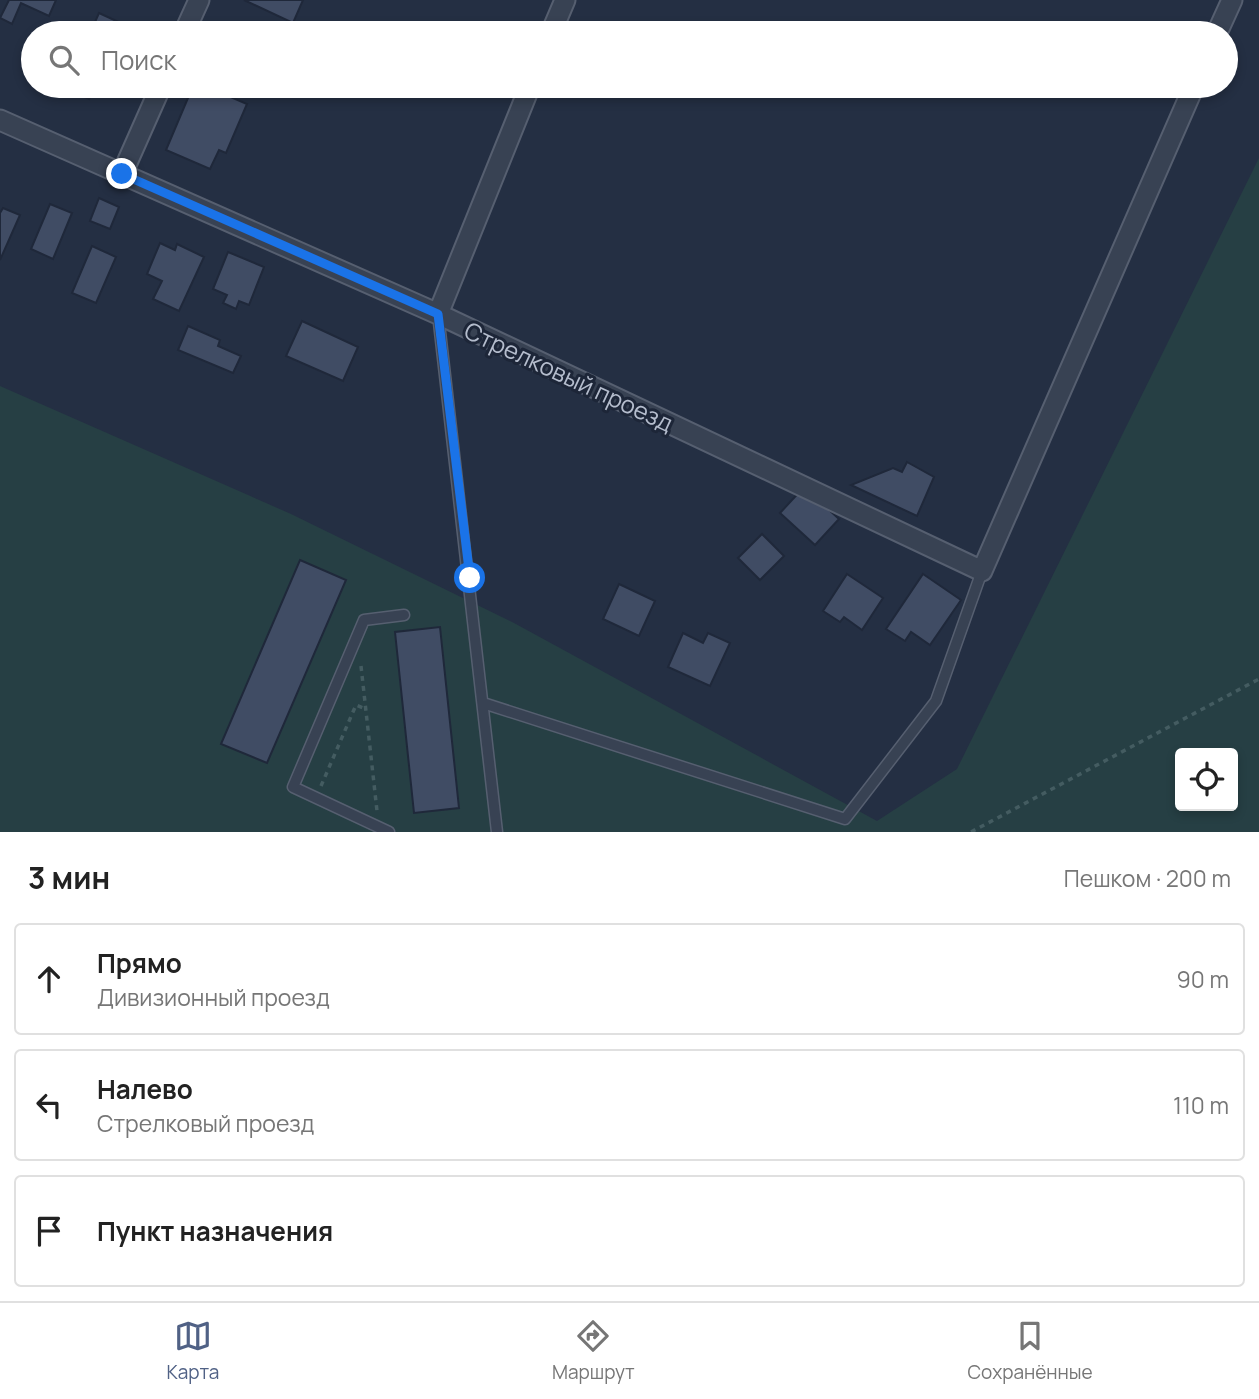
<!DOCTYPE html>
<html lang="ru">
<meta charset="utf-8">
<style>
:root{--surface:#fff;--page:#f6f6f6;--text:#222;--muted:#767676;--line:#e0e0e0;--accent:#506185}
body{margin:0;font-family:Manrope,sans-serif;background:var(--page);color:var(--text)}
.controls{position:absolute;right:21px;bottom:21px;display:grid;overflow:hidden;border-radius:7px;box-shadow:0 4px 10px #0003}
.controls button{width:63px;height:63px;display:grid;place-items:center;padding:0;border:0;border-bottom:2px solid var(--line);background:var(--surface);color:var(--text);font:35px sans-serif}
.stop{position:absolute;width:21px;height:21px;margin:-16px;border:5px solid #1a73e8;border-radius:50%;background:#fff}
.stop.end{background:#1a73e8;border-color:#fff;box-shadow:0 2px 7px #0008}
.list{margin:0;padding:0;list-style:none}
h2{display:flex;justify-content:space-between;align-items:center;height:91px;margin:0;padding:0 28px;font-size:30px}
h2 small{font-size:23px;font-weight:400;color:var(--muted)}
.list li{display:grid;grid-template-columns:46px 1fr auto;gap:21px;align-items:center;box-sizing:border-box;height:112px;margin:0 14px 14px;padding:0 14px;border:2px solid var(--line);border-radius:7px}
.list b{display:block;font-size:26px;white-space:nowrap}
.list p{margin:0;font-size:23px;white-space:nowrap;color:var(--muted)}
.list em{font-size:23px;font-style:normal;color:var(--muted)}
.icon{flex:none;width:38px;height:38px;fill:none;stroke:currentColor;stroke-width:2;stroke-linecap:round;stroke-linejoin:round}
.map{position:relative;flex:none;width:1259px;height:832px;overflow:hidden}
.search{position:absolute;background:var(--surface);box-shadow:0 4px 10px #0003;left:21px;right:21px;top:21px;height:77px;display:flex;align-items:center;gap:18px;box-sizing:border-box;padding:0 24px;border-radius:38px;color:var(--muted);font-size:26px}
.sheet{height:469px;background:var(--surface)}
nav{display:flex;justify-content:space-around;align-items:center;box-sizing:border-box;height:98px;border-top:2px solid var(--line);background:var(--surface);font-size:19px;color:var(--muted)}
nav a{display:grid;justify-items:center;gap:4px}
nav .on{color:var(--accent)}
.map>svg:first-child{display:block}
.green{fill:#263f44;fill-rule:evenodd}
.building{fill:#404c64;stroke:#1f283a;stroke-width:2}
.lines{fill:none;stroke-linecap:round;stroke-linejoin:round}
.lane-casing{stroke:#565f70;stroke-width:13}
.street-casing{stroke:#565f70;stroke-width:23}
.path{stroke:#445c61;stroke-width:3.5;stroke-dasharray:5 5;stroke-linecap:butt}
.lane{stroke:#384253;stroke-width:10}
.street{stroke:#384253;stroke-width:19}
.route{stroke:#1a73e8;stroke-width:9}
.labels{text-anchor:middle;dominant-baseline:central;stroke-width:6;stroke-linejoin:round;paint-order:stroke}
.street-label{font-size:24px;fill:#b5bdcd;stroke:#1d2638}
</style>
<div class="map">
<svg width="1259" height="832" viewBox="0 0 1259 832">
<rect width="100%" height="100%" fill="#242f43"/>
<path class="green" d="M1259 158V832H0V386L291 514 514 623 877 821 957 769ZM1180 753H1233V806H1180Z"/>
<path class="building" d="M9 0H56L49 16 21 3 12 24 0 18Z
M244 0H303L293 23Z
M99 13 123 24 119 33H82L84 29 91 31Z
M67 86H95L89 99 66 89Z
M193 86H205L247 104 226 153 219 150 210 169 166 150Z
M381 86H416L417 88 381 91Z
M99 198 119 207 110 229 90 221Z
M50 204 72 213 53 259 31 249Z
M3 208 20 215 0 260V213Z
M160 243 175 250 177 244 204 257 179 311 153 299 162 281 147 274Z
M92 246 116 257 96 303 72 293Z
M228 252 264 267 249 305 239 301 236 309 223 303 227 295 213 289Z
M302 321 358 347 343 381 286 356Z
M188 326 220 340 218 346 241 356 233 373 178 350Z
M907 462 934 477 917 516 851 485 893 468 902 472Z
M804 487 839 519 815 545 780 513Z
M762 534 784 556 760 580 738 558Z
M300 560 346 580 267 763 221 744Z
M847 574 883 598 862 630 844 617 840 622 823 611Z
M923 574 961 600 930 645 911 632 905 641 886 629Z
M619 584 655 601 639 636 603 619Z
M440 627 459 808 414 813 395 632Z
M683 633 703 643 708 633 730 643 710 686 668 667Z"/>
<g class="lines">
<g class="lane-casing">
<path id="lane" d="M438 314 497 832
M483 703 845 819 936 701 982 571
M389 832 293 787 364 620 404 615"/>
</g>
<g class="street-casing">
<path id="street" d="M184 33 199 0
M551 33 565 0
M1217 33 1232 0
M0 120 438 314 982 571 1194 86
M122 174 161 86
M438 314 530 86"/>
</g>
<path class="path" d="M361 666 377 811
M321 786 356 705 366 709
M971 832 1259 679"/>
<use href="#lane" class="lane"/>
<use href="#street" class="street"/>
</g>
<g class="lines">
<path class="route" d="M122 174 438 314 470 578"/>
</g>
<g class="labels">
<g class="street-label">
<text transform="translate(569 376) rotate(25)">Стрелковый проезд</text>
</g>
</g>
</svg>
<div class="controls">
<button><svg class="icon" aria-label="locate" viewBox="0 0 24 24"><circle cx="12" cy="12" r="6"/><path d="M12 2v4M12 18v4M2 12h4M18 12h4"/></svg></button>
</div>
<div class="stop" style="left:470px;top:578px"></div>
<div class="stop end" style="left:122px;top:174px"></div>
<div class="search"><svg class="icon" aria-label="search" viewBox="0 0 24 24"><circle cx="10" cy="10" r="6"/><path d="M15 15l6 6"/></svg>Поиск</div>
</div>
<section class="sheet">
<h2>3 мин<small>Пешком · 200 m</small></h2>
<ul class="list">
<li><svg class="icon" aria-label="ahead" viewBox="0 0 24 24"><path d="M12 20V5M6 11l6-6 6 6"/></svg><div><b>Прямо</b><p>Дивизионный проезд</p></div><em>90 m</em></li>
<li><svg class="icon" aria-label="left" viewBox="0 0 24 24"><path d="M17 20v-9H6M10 6l-5 5 5 5"/></svg><div><b>Налево</b><p>Стрелковый проезд</p></div><em>110 m</em></li>
<li><svg class="icon" aria-label="arrive" viewBox="0 0 24 24"><path d="M6 21V4h12l-3 4 3 4H6"/></svg><div><b>Пункт назначения</b></div></li>
</ul>
</section>
<nav>
<a class="on"><svg class="icon" aria-label="map" viewBox="0 0 24 24"><path d="M3 6l6-2 6 2 6-2v14l-6 2-6-2-6 2zM9 4v14M15 6v14"/></svg>Карта</a>
<a><svg class="icon" aria-label="directions" viewBox="0 0 24 24"><path d="M12 3l9 9-9 9-9-9zM9 14v-3h6M13 9l2 2-2 2"/></svg>Маршрут</a>
<a><svg class="icon" aria-label="saved" viewBox="0 0 24 24"><path d="M7 4h10v16l-5-4-5 4z"/></svg>Сохранённые</a>
</nav>
